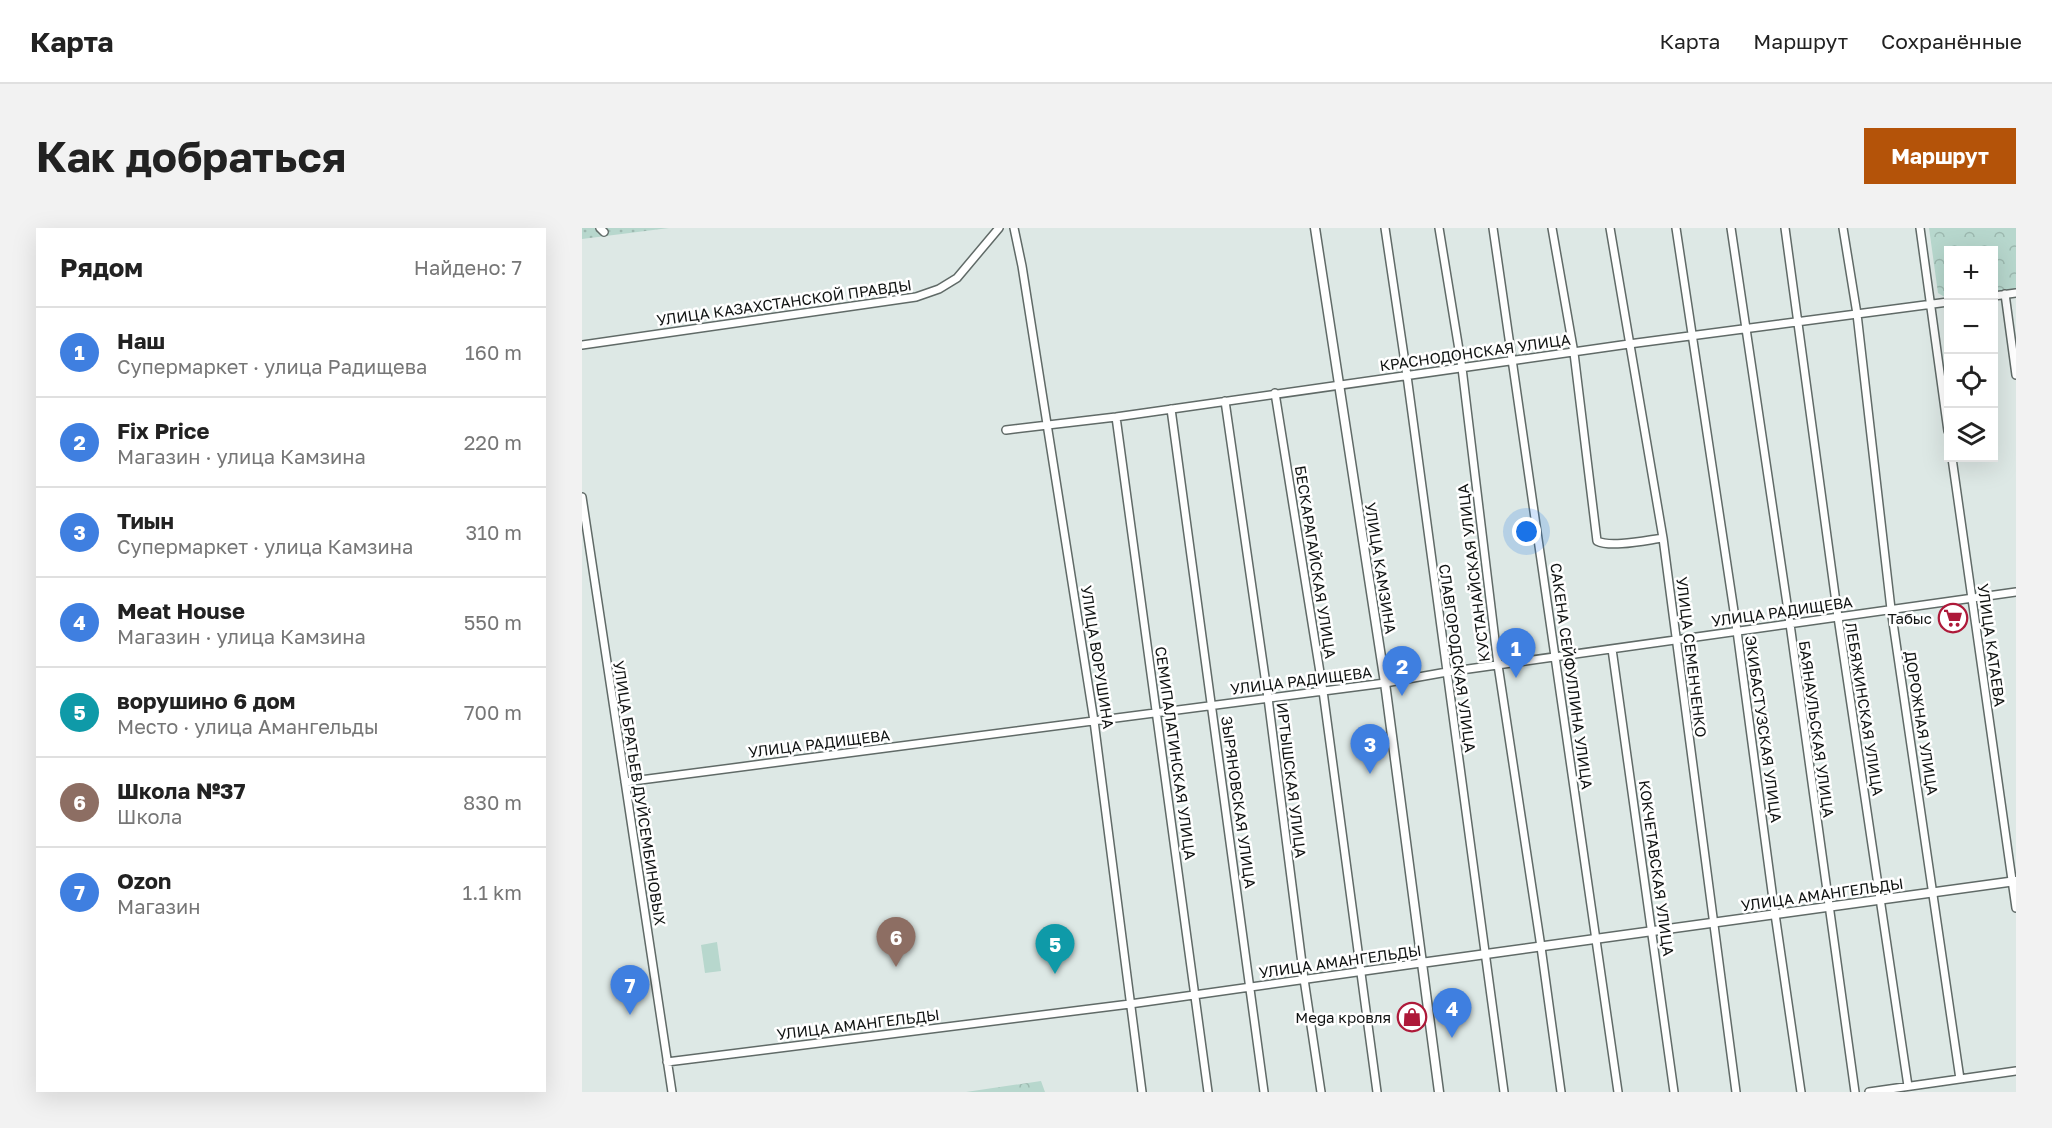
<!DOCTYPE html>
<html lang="ru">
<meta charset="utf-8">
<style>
:root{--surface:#fff;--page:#f2f2f2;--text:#222;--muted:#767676;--line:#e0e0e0;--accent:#b45309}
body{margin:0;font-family:"Golos Text",sans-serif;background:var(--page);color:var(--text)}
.controls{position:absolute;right:18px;top:18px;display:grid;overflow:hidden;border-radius:0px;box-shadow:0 6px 24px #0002}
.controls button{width:54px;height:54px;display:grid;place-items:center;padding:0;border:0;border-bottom:2px solid var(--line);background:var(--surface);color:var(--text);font:30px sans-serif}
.you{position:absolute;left:945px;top:304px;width:21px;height:21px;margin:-15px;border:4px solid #fff;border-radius:50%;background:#1a73e8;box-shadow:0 0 0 9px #1a73e833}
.badge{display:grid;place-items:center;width:39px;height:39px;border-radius:50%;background:var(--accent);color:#fff;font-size:20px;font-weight:700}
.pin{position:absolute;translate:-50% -50px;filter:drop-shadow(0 2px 3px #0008)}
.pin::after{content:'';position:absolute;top:32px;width:21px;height:18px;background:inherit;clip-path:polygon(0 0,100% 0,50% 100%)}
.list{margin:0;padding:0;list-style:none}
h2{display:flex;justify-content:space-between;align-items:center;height:78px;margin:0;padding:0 24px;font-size:26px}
h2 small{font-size:20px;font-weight:400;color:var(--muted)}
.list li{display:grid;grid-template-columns:39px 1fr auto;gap:18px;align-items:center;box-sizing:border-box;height:90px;padding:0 24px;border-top:2px solid var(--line)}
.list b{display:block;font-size:22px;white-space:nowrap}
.list p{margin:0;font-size:20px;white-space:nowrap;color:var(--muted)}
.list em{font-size:20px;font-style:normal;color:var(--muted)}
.icon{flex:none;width:33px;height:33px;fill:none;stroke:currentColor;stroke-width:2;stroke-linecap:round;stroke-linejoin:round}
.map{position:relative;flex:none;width:1434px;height:864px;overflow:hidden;border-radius:0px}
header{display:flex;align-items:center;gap:36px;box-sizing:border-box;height:84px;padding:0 30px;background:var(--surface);border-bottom:2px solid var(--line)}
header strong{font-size:28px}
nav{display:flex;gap:33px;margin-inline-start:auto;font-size:21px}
.intro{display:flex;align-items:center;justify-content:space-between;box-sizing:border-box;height:144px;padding:0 36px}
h1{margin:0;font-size:42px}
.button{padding:15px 27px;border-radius:0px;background:var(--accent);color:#fff;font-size:21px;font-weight:700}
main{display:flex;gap:36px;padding:0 36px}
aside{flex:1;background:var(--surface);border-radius:0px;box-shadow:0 6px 24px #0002}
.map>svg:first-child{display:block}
.grass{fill:#b7d7cd}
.park{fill:url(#park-crowns)}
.garden{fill:url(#garden-dots)}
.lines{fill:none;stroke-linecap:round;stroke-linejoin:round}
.minor-casing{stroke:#606a67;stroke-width:10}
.major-casing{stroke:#606a67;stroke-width:11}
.minor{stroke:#fff;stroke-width:7}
.major{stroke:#fff;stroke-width:8}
.labels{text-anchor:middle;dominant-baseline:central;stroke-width:5;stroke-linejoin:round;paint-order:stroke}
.street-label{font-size:15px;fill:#101312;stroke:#fff}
.poi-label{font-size:15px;fill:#101312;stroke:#fff;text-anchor:end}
</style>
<header>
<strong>Карта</strong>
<nav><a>Карта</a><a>Маршрут</a><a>Сохранённые</a></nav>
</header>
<div class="intro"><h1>Как добраться</h1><a class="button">Маршрут</a></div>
<main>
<aside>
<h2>Рядом<small>Найдено: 7</small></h2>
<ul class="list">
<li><span class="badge" style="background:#3f7fe0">1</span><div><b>Наш</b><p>Супермаркет · улица Радищева</p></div><em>160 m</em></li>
<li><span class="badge" style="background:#3f7fe0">2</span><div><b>Fix Price</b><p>Магазин · улица Камзина</p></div><em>220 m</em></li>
<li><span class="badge" style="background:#3f7fe0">3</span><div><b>Тиын</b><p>Супермаркет · улица Камзина</p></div><em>310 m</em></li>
<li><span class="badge" style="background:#3f7fe0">4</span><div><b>Meat House</b><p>Магазин · улица Камзина</p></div><em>550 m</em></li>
<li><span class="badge" style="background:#0f9aa8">5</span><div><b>ворушино 6 дом</b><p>Место · улица Амангельды</p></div><em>700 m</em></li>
<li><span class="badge" style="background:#8d6e63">6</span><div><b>Школа №37</b><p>Школа</p></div><em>830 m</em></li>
<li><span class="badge" style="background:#3f7fe0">7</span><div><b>Ozon</b><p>Магазин</p></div><em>1.1 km</em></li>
</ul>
</aside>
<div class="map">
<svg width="1434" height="864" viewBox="0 0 1434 864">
<defs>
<pattern id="park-crowns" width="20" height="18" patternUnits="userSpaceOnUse" patternTransform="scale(1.5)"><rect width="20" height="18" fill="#b7d7cd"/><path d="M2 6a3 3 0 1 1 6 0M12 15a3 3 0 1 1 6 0" fill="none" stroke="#9cb8af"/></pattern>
<pattern id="garden-dots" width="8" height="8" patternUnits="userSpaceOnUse" patternTransform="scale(1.5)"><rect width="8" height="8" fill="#b7d7cd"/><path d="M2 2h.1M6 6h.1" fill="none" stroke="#9cb8af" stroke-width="1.8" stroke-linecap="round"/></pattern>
</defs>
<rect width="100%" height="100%" fill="#dde8e5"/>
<path class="grass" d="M135 714 139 743 123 745 119 717Z"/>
<path class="park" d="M1347 0H1434V62L1412 65V22H1366V71L1356 65Z
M459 853 463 864H384Z"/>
<path class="garden" d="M0 0H87L0 11Z"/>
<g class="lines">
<g class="minor-casing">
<path id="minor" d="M18 0 22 4
M432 0 440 38 512 493 560 864
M803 0 825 148 922 864
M857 0 880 140 916 437 959 719 979 864
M911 0 1036 864
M970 0 992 125 1015 313C1029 320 1065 312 1081 310
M1028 0 1081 310 1154 864
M1094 0 1155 403 1193 686 1219 864
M1149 0 1208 396 1273 864
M1203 0 1256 389 1326 858
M1261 0 1275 86 1309 381 1378 851
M1338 0 1366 203
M1423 66 1434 147
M1412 68 1434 65
M0 117 334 69 357 61 375 50 417 0
M693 165 741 463 795 864
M643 173 686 470 722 751 739 864
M589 181 682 864
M534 189 626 864
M424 202 534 189 1047 116 1366 74
M1370 230 1434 680
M0 269 90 864
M1030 421 1092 864
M43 554 803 455 865 444 1434 364
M85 834 548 776 839 735
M1287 864 1434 843"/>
</g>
<g class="major-casing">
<path id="major" d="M733 0 803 455 857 864
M839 735 1434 653"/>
</g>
<use href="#minor" class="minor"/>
<use href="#major" class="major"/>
</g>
<defs>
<g id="supermarket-ring" transform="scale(1.5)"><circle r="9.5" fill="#fff" stroke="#ae1939" stroke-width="1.5"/><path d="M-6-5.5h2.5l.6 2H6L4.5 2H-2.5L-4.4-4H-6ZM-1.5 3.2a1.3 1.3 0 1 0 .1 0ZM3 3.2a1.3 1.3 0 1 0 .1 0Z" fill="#ae1939"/></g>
<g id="shop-ring" transform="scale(1.5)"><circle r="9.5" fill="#fff" stroke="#ae1939" stroke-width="1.5"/><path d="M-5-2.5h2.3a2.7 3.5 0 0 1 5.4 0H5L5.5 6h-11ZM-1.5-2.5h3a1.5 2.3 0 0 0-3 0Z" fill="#ae1939"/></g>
</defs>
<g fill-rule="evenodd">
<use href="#supermarket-ring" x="1371" y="390"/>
<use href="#shop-ring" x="830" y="789"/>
</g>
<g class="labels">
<g class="street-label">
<text transform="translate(202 74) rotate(-8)">УЛИЦА КАЗАХСТАНСКОЙ ПРАВДЫ</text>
<text transform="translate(893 124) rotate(-8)">КРАСНОДОНСКАЯ УЛИЦА</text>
<text transform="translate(734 334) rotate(81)">БЕСКАРАГАЙСКАЯ УЛИЦА</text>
<text transform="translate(799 340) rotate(81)">УЛИЦА КАМЗИНА</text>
<text transform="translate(891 345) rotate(-97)">КУСТАНАЙСКАЯ УЛИЦА</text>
<text transform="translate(1200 383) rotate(-8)">УЛИЦА РАДИЩЕВА</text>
<text transform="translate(1410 417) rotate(82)">УЛИЦА КАТАЕВА</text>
<text transform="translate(516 429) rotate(81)">УЛИЦА ВОРУШИНА</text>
<text transform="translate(1110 429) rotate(83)">УЛИЦА СЕМЕНЧЕНКО</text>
<text transform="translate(876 430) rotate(82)">СЛАВГОРОДСКАЯ УЛИЦА</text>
<text transform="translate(990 448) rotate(82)">САКЕНА СЕЙФУЛЛИНА УЛИЦА</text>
<text transform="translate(719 452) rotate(-7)">УЛИЦА РАДИЩЕВА</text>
<text transform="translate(1283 481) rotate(81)">ЛЕБЯЖИНСКАЯ УЛИЦА</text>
<text transform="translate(1340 495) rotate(81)">ДОРОЖНАЯ УЛИЦА</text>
<text transform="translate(1182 501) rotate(82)">ЭКИБАСТУЗСКАЯ УЛИЦА</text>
<text transform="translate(1235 501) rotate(82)">БАЯНАУЛЬСКАЯ УЛИЦА</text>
<text transform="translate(237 515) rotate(-7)">УЛИЦА РАДИЩЕВА</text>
<text transform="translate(594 525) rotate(82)">СЕМИПАЛАТИНСКАЯ УЛИЦА</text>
<text transform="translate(710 552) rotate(83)">ИРТЫШСКАЯ УЛИЦА</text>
<text transform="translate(58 565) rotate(81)">УЛИЦА БРАТЬЕВ ДУЙСЕМБИНОВЫХ</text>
<text transform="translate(657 574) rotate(82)">ЗЫРЯНОВСКАЯ УЛИЦА</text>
<text transform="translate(1075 640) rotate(82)">КОКЧЕТАВСКАЯ УЛИЦА</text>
<text transform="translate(1240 666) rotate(-8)">УЛИЦА АМАНГЕЛЬДЫ</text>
<text transform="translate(758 733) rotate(-8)">УЛИЦА АМАНГЕЛЬДЫ</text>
<text transform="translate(276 796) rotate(-7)">УЛИЦА АМАНГЕЛЬДЫ</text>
</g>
<g class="poi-label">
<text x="1350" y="390">Табыс</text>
<text x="809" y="789">Mega кровля</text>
</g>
</g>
</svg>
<div class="controls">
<button>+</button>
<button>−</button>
<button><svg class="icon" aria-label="locate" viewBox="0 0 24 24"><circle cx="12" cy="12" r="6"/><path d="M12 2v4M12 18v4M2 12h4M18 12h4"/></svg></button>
<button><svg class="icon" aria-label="layers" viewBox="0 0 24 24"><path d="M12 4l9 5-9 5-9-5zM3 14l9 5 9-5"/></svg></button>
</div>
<div class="you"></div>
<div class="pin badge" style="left:934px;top:450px;background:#3f7fe0">1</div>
<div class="pin badge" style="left:820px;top:468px;background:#3f7fe0">2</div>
<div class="pin badge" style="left:788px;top:546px;background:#3f7fe0">3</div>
<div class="pin badge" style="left:870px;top:810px;background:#3f7fe0">4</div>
<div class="pin badge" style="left:473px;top:746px;background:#0f9aa8">5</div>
<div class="pin badge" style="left:314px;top:739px;background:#8d6e63">6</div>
<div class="pin badge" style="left:48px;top:787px;background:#3f7fe0">7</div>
</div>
</main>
